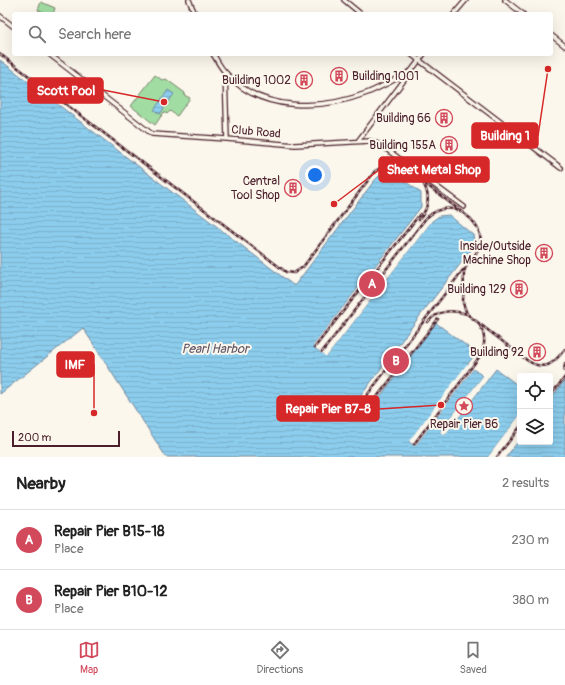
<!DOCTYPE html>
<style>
:root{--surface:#fff;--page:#f6f6f6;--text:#222;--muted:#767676;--line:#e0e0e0;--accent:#d1495b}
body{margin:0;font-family:Pangolin,sans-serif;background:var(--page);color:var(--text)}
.controls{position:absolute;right:12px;bottom:12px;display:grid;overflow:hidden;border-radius:4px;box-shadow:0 4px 16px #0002}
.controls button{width:36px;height:36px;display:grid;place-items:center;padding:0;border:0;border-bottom:1px solid var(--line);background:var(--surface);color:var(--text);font:20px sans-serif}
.scale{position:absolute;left:12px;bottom:10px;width:108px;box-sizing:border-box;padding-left:4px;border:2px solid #4a1f2b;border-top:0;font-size:11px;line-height:14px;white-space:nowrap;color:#4a1f2b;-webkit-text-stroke:3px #fbf7ec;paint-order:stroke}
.you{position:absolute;left:315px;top:175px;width:14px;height:14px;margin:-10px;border:3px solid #fff;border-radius:50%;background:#1a73e8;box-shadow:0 0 0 6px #1a73e833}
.badge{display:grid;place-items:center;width:26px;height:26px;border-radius:50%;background:var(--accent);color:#fff;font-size:13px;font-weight:700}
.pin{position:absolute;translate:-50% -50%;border:2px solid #fff;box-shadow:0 1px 4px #0006}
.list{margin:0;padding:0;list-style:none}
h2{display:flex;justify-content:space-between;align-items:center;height:52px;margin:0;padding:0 16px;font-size:17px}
h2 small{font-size:13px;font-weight:400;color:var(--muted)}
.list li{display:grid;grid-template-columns:26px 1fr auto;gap:12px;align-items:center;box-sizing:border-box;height:60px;padding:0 16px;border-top:1px solid var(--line)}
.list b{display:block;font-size:15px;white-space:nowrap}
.list p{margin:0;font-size:13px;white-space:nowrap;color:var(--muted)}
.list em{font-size:13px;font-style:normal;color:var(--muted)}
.icon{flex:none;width:22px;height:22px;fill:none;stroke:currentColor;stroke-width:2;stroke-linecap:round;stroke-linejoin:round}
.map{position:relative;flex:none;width:565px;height:457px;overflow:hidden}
.search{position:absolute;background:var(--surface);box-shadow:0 4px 16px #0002;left:12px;right:12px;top:12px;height:44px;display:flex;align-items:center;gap:10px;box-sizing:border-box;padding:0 14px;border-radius:4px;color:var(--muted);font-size:15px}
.sheet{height:172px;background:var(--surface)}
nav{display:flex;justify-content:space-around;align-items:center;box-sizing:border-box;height:56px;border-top:1px solid var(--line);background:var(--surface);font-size:11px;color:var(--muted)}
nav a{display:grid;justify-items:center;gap:2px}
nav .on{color:var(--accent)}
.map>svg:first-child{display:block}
.pitch{fill:#a1dda3;stroke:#767e67}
.water{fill:url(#water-rules);stroke:#72879f}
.pier{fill:#fbf7ec}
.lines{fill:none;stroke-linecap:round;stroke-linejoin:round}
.minor-casing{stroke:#4a1f2b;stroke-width:6}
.minor{stroke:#fbf7ec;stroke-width:3.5}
.rail-casing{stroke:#4a1f2b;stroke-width:2.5}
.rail{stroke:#fbf7ec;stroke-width:1;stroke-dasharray:3;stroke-linecap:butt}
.labels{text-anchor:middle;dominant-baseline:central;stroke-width:4;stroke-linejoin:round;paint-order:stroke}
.poi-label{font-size:12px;fill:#4a1f2b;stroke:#fbf7ec;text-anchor:end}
.street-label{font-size:12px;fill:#4a1f2b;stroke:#fbf7ec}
.water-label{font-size:13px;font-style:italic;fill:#5e5365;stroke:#fbf7ec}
.leader{fill:none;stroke:#d62828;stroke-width:1.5}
.callout-dot{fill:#d62828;stroke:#fbf7ec;stroke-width:1.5}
.callout{fill:#d62828;stroke:#d62828;stroke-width:1.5}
.callout-label{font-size:13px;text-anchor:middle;font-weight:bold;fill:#fff}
</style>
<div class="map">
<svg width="565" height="457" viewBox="0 0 565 457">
<defs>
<pattern id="water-rules" width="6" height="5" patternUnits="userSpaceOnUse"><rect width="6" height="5" fill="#8ccded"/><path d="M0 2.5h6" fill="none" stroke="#7ab0cb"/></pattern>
</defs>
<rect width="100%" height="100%" fill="#fbf7ec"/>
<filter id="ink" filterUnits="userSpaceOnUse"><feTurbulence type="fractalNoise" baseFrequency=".025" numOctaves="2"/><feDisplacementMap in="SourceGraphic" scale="8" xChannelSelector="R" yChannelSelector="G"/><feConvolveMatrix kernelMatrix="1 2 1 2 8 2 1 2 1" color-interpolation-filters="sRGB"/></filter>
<g filter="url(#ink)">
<path class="pitch" d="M41 2 55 8 53 14H48L38 10Z
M155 75 162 80 166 79 185 93 184 95 190 98 177 116 170 111 167 114 164 112 155 125 131 106Z"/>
<path class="water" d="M0 60 293 285H295L374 181 381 174 392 171 421 193V207L313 346 314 348 327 356 431 222 439 216 449 215 473 235 474 240 472 249 422 313 357 401 370 410 436 323 476 353 409 442 415 446 473 369 483 376 440 432 445 435 496 369 520 387V415L488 457H166L83 328 0 394Z
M168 90 174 94 160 114 154 110Z
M565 380V457H506L520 439V442H550V400Z"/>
<path class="pier" d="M418 212 420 213 316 347 326 354 430 221 431 222 327 356H325L313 346Z
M467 364 469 365 411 441 414 443 472 368 473 369 415 446 409 441Z
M483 376 484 377 443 431 444 433 486 379 487 380 445 435 440 432Z
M520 415V418L490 457H488Z"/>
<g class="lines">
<g class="minor-casing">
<path id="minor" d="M189 0 195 14
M344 0 361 14
M505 0 523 14
M454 14 466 0
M0 16 14 27
M551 35 565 46
M49 54 152 134 227 139 295 145 370 141 381 145 464 207
M213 54C217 60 220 67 225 72 260 113 322 110 367 93 382 87 397 78 411 71
M411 54 561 168
M225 72 227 139
M358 141 424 54"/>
</g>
<use href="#minor" class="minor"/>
<g class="rail-casing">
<path id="rail" d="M0 54 286 272 294 273 303 267 375 171C385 165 396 164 406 169L471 219C483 233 484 244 472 259 469 263 465 267 464 272L463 303 467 314 528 361C546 372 554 363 565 349
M419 220C428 209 431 196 423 183
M428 322C439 309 452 310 467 314
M315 347 420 214
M322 352 426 218C435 210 445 206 457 210
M564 371 565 364
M550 396 565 377
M361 403 463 270
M369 407 438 319
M414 444 480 356C486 345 486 335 479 324
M497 457 520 427"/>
</g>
<use href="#rail" class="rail"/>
</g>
</g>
<defs>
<g id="building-ring" transform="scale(0.9)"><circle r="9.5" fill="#fbf7ec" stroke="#d1495b" stroke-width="1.5"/><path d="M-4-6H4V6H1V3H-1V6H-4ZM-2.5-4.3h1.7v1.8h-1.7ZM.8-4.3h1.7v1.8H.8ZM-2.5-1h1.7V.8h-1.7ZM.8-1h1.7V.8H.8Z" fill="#d1495b"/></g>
<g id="sight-ring" transform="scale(0.9)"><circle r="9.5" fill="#fbf7ec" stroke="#d1495b" stroke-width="1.5"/><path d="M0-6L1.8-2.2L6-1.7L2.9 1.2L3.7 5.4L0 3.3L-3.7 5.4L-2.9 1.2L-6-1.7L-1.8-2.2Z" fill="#d1495b"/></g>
</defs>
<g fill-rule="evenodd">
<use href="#building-ring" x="339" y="76"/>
<use href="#building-ring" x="304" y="80"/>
<use href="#building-ring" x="444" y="118"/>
<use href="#building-ring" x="449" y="145"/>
<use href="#building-ring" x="293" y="188"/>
<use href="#building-ring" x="544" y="253"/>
<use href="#building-ring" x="519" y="289"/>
<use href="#building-ring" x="537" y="352"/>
<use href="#sight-ring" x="464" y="406"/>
</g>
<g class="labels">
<g class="poi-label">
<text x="352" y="76" text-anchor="start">Building 1001</text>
<text x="291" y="80">Building 1002</text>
<text x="431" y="118">Building 66</text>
<text x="436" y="145">Building 155A</text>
<text x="280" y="181">Central<tspan x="280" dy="14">Tool Shop</tspan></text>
<text x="531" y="246">Inside/Outside<tspan x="531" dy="14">Machine Shop</tspan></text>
<text x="506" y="289">Building 129</text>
<text x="524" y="352">Building 92</text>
<text x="464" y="424" text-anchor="middle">Repair Pier B6</text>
</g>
<g class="street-label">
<text transform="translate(256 132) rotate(5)">Club Road</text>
</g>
<g class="water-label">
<text x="215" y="349">Pearl Harbor</text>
</g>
</g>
<path class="leader" d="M164 102L103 90M548 69L538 136M334 204L379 170M94 413L94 364M441 405L379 409"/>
<g class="callout-dot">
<circle cx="164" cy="102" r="4"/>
<circle cx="548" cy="69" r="4"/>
<circle cx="334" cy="204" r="4"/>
<circle cx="94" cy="413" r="4"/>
<circle cx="441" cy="405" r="4"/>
</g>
<g class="callout">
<rect x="28" y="78" width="75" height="25" rx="4"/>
<rect x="472" y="123" width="66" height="25" rx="4"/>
<rect x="379" y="157" width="110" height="25" rx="4"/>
<rect x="57" y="352" width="37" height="25" rx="4"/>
<rect x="277" y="396" width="102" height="25" rx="4"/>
</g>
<g class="callout-label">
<text x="66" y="95">Scott Pool</text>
<text x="505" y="140">Building 1</text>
<text x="434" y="174">Sheet Metal Shop</text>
<text x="75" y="369">IMF</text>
<text x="328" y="413">Repair Pier B7-8</text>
</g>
</svg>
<div class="controls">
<button><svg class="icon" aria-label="locate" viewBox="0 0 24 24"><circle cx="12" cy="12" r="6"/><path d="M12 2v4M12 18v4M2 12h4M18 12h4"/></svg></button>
<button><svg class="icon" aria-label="layers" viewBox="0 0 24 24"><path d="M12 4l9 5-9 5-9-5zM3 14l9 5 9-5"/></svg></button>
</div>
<div class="scale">200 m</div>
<div class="you"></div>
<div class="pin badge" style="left:372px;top:284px">A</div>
<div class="pin badge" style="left:396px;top:361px">B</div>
<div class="search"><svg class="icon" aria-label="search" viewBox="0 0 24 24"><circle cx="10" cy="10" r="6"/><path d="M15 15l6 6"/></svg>Search here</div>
</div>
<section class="sheet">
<h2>Nearby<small>2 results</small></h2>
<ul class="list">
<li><span class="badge">A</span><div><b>Repair Pier B15-18</b><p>Place</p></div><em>230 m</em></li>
<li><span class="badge">B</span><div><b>Repair Pier B10-12</b><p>Place</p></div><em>380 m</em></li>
</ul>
</section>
<nav>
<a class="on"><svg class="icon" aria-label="map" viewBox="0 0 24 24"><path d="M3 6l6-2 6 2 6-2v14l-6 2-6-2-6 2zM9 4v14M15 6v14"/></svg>Map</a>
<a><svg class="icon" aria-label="directions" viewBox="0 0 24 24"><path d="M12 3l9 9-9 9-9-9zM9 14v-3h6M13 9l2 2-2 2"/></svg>Directions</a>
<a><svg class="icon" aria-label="saved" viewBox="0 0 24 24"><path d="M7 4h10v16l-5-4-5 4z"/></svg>Saved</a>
</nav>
